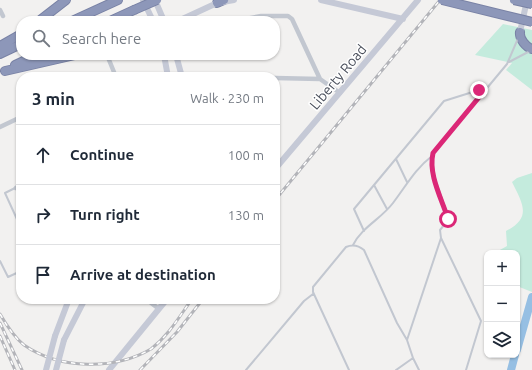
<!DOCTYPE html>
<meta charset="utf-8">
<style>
:root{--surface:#fff;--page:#f6f6f7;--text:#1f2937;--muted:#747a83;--line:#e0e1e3}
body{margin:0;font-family:Ubuntu,sans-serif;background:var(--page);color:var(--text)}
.controls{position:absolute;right:12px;bottom:12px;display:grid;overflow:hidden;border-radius:8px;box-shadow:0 1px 3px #0004}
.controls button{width:36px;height:36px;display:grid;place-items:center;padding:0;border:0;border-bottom:1px solid var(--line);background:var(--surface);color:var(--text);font:20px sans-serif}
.stop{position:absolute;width:12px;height:12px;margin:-9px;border:3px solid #db2777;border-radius:50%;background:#fff}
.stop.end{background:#db2777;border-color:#fff;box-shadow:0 1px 4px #0008}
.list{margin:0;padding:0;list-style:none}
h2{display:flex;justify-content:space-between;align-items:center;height:52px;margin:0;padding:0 16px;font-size:17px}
h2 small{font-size:13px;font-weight:400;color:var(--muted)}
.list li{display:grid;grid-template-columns:26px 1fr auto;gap:12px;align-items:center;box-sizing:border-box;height:60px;padding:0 16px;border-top:1px solid var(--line)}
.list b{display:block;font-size:15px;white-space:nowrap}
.list em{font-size:13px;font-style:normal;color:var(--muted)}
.icon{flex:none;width:22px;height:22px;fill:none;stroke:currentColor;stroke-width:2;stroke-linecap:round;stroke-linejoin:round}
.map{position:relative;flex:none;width:532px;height:370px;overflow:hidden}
.search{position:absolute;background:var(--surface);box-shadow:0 1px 3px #0004;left:16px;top:16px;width:264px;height:44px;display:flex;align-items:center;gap:10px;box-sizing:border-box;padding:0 14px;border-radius:16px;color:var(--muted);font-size:15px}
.panel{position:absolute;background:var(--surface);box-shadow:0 1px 3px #0004;left:16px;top:72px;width:264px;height:232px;border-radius:16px}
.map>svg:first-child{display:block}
.grass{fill:#c4ebdd}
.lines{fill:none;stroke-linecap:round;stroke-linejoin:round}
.river{stroke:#96bfe3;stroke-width:8}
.highway-casing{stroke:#7982a5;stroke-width:10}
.lane{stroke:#c2c7d0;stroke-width:2}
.street{stroke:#c2c7d0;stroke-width:4.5}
.secondary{stroke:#c5c9d6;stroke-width:6}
.highway{stroke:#8d97b9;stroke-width:8}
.rail-casing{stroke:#b3b4b9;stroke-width:3}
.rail{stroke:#fff;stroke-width:1.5;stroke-dasharray:4.5;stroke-linecap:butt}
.highway-bridge-casing{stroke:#7982a5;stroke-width:10;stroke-linecap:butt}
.secondary-bridge{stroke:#c5c9d6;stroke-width:6}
.highway-bridge{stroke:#8d97b9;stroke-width:8}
.route{stroke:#db2777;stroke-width:5}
.labels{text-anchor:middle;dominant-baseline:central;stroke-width:3;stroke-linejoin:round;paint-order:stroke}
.street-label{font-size:14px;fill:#4a4f5b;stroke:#fff}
</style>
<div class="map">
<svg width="532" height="370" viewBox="0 0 532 370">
<rect width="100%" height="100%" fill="#f2f1f0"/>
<path class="grass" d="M503 24 532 30V90L506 70 512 63 475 55Z
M532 173V292L517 286V253H499L498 251 507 246 506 231C532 218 523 204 512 182L517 178Z"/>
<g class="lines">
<path class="river" d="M517 350 532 297
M511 370 515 355"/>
<g class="highway-casing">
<path id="highway" d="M217 3 224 0
M39 21 66 0
M72 21 118 0
M110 21 134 10
M520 32C519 39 526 47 532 49
M0 46 21 34
M0 54 21 44
M15 65 36 55
M5 71 75 55"/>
</g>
<path class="lane" d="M509 62 530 51
M396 159 407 182
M374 185 387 209
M15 188 5 193 21 228
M364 231 354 209 444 101 479 90H485
M353 245C362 227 381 219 393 203 406 186 415 169 432 156
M0 261 8 277 21 271
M413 358 407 340 441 238
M246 370 304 301 313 294
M349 370 313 292V287L346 247C353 244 358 245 364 250L397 323 407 340
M396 370 413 358 419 370
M466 370 481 321 441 238 440 230 449 219 433 173 431 164 433 153 507 64 519 36"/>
<path class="street" d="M0 10 3 16
M235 21 261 16H288L292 19 320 79 340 93
M107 55 116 77
M275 78 320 79
M0 127 21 117
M16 188 21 185
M146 299 159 309"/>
<path class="secondary" d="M143 0 153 21
M155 0 164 21
M321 0 403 19
M178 21 217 3 234 0
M520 32 527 0
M164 55 168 77
M176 55 182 77
M275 169 418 0
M55 336 69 299
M64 340 85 299
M109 370 167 299"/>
<use href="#highway" class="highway"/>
<g class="rail-casing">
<path id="rail" d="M275 200 440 0
M0 314C7 326 14 337 24 345 60 370 115 370 151 349 169 335 179 317 192 299
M0 323 22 370
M0 336 15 370
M140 370 177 332 203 299"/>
</g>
<use href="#rail" class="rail"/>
<g class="highway-bridge-casing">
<path id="highway-bridge" d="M442 0 532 22
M514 0 532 4
M134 10 157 0"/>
</g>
<path class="secondary-bridge" d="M46 370 55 336
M56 370 64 340"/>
<use href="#highway-bridge" class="highway-bridge"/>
</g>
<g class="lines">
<path class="route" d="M448 219C442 199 428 175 433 153L485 90H479"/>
</g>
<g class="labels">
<g class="street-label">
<text transform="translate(338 77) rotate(-50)">Liberty Road</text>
</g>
</g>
</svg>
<div class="controls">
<button>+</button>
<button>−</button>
<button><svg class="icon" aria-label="layers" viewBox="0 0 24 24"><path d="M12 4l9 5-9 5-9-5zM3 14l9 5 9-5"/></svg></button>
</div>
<div class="stop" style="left:448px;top:219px"></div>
<div class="stop end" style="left:479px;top:90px"></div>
<div class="search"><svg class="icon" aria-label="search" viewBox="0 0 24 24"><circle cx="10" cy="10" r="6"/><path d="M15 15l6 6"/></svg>Search here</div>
<section class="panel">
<h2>3 min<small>Walk · 230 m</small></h2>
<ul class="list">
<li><svg class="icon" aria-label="ahead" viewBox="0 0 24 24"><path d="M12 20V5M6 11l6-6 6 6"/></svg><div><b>Continue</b></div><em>100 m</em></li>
<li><svg class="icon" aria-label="right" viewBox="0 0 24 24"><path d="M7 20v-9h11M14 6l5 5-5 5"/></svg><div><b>Turn right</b></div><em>130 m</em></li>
<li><svg class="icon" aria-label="arrive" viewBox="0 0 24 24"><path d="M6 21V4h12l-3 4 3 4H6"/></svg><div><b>Arrive at destination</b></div></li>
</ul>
</section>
</div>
